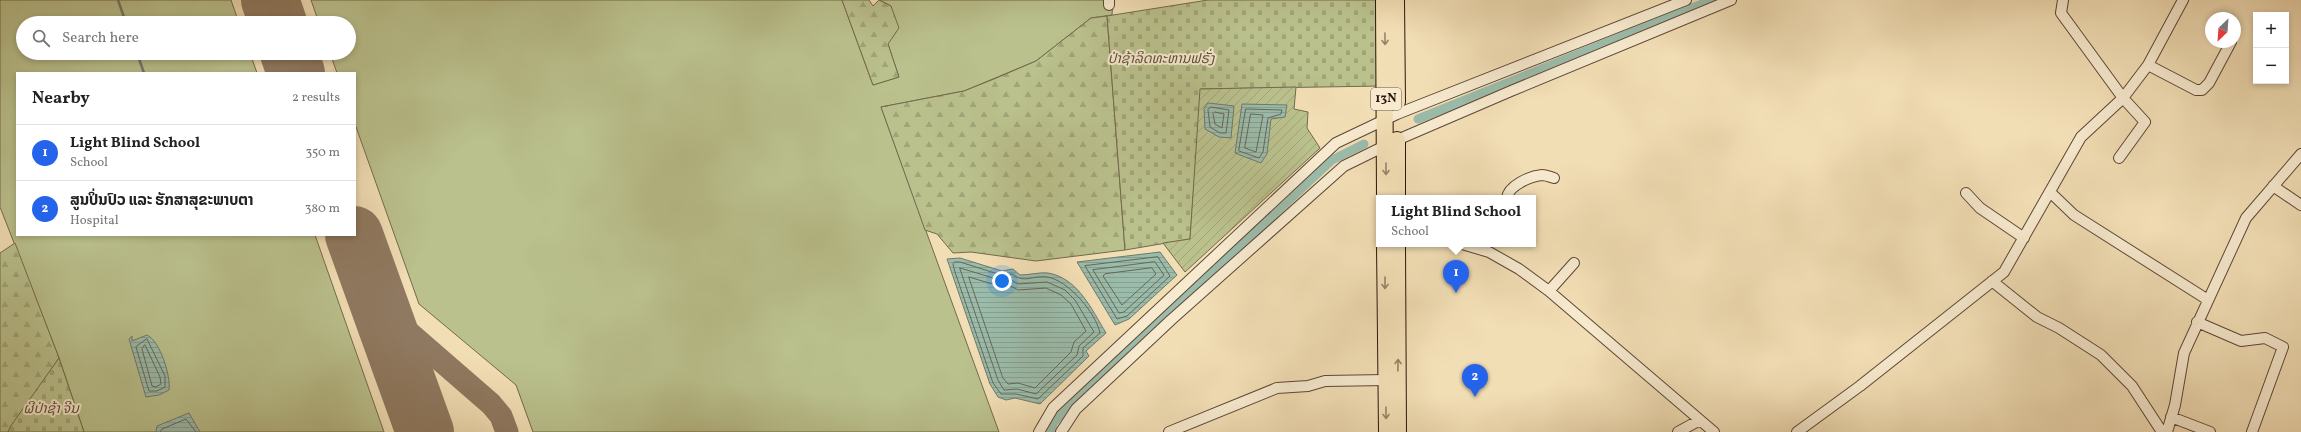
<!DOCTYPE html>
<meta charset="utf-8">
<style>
:root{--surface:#fff;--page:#f2f2f2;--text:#222;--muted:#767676;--line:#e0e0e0;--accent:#2563eb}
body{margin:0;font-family:Vollkorn,"Noto Sans Lao",serif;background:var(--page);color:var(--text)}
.controls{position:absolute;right:12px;top:12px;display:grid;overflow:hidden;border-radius:0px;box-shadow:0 2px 6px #0003}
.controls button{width:36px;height:36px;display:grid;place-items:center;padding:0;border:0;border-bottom:1px solid var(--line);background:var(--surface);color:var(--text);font:20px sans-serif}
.compass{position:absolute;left:2205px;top:12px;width:36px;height:36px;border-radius:50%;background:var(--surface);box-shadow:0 2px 6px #0003;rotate:205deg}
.you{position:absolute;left:1002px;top:281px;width:14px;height:14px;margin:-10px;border:3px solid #fff;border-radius:50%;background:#1a73e8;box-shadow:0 0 0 6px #1a73e833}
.badge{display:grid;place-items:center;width:26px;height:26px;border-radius:50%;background:var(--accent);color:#fff;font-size:13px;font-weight:700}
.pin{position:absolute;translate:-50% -33px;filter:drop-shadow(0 1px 2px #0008)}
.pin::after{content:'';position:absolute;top:21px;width:14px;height:12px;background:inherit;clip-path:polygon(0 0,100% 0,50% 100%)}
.popup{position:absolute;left:1376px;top:195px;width:160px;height:52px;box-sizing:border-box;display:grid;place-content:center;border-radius:0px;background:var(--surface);filter:drop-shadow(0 1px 3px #0005);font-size:13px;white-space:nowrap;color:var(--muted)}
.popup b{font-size:15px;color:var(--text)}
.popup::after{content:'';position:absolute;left:50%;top:100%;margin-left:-8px;border:8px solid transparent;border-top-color:var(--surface)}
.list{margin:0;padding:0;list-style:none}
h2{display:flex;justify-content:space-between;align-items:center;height:52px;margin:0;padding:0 16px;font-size:17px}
h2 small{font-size:13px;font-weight:400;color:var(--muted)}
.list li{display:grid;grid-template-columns:26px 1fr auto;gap:12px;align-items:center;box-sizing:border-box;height:56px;padding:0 16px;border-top:1px solid var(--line)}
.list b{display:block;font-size:15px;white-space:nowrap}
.list p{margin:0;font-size:13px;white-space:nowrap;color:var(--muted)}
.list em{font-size:13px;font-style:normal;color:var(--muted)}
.icon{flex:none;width:22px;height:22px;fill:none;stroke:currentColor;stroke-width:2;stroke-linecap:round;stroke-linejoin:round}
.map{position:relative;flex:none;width:2301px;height:432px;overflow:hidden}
.search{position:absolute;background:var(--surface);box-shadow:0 2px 6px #0003;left:16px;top:16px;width:340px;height:44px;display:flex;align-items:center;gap:10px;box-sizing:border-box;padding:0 14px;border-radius:22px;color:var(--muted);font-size:15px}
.panel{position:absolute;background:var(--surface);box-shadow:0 2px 6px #0003;left:16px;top:72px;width:340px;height:164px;border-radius:0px}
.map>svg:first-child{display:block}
.green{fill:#bac18d;stroke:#736a4c}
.forest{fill:url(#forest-firs);stroke:#736a4c}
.cemetery{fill:url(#cemetery-stones);stroke:#736a4c}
.garden{fill:url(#garden-furrows);stroke:#736a4c}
.water{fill:url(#water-rules);stroke:#6f796b}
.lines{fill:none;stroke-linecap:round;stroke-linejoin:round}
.shore{stroke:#64685a;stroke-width:1}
.stream{stroke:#6f796b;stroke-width:2.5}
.canal{stroke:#9bbcab;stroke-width:9}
.taxiway{stroke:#8f7960;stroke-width:23}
.runway{stroke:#8f7960;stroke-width:58}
.minor-casing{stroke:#5e4635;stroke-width:12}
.trunk-casing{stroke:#2c140a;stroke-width:18}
.minor{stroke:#f7eacf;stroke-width:10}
.trunk{stroke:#f2deb5;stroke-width:16}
.oneway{stroke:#998368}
.labels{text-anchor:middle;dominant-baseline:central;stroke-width:4;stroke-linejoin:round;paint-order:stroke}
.shield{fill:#f7eacf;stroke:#695445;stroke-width:1}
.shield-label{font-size:13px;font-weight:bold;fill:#2c140a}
.park-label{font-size:14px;font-style:italic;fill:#5e5138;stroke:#f7eacf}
</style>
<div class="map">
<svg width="2301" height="432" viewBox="0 0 2301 432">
<defs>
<pattern id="forest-firs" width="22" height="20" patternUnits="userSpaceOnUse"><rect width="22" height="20" fill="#bac18d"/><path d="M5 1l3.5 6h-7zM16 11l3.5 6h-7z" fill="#a0a578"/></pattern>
<pattern id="cemetery-stones" width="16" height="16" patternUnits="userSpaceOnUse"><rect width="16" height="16" fill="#bac18d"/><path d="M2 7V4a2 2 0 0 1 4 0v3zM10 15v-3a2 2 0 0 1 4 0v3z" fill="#a0a578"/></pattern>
<pattern id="garden-furrows" width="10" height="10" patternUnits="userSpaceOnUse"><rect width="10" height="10" fill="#bac18d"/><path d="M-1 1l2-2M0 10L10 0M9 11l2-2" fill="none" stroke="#a0a578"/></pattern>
<pattern id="water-rules" width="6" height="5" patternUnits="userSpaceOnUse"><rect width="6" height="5" fill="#9bbcab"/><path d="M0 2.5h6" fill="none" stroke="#86a192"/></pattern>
</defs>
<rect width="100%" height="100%" fill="#f2deb5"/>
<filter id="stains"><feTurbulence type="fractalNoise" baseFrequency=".005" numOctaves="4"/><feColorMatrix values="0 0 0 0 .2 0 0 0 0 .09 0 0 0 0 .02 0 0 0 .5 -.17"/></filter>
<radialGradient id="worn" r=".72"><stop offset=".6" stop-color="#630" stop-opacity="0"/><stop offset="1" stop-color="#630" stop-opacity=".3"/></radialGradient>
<path class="green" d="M0 0H231L239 23H23V53H250L257 73H17V235H315L384 432H84L59 358 0 207Z
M311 0H842L873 85 899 77 888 44 891 6 879 0H1113L1112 15 1091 18 1036 61 964 91 881 107 999 432H533L516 385 419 304 355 124V73H337L330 53H349V23H319Z"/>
<path class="forest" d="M842 0H869L873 6 879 0 891 6 899 28 888 44 899 77 873 85Z
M1107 16 1125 250 1036 261 971 252 953 253 937 234 925 230 881 107 964 91 994 79 1036 61 1091 18Z
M15 243 59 358 8 432H0V253Z"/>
<path class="cemetery" d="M1208 0H1379L1381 86 1201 89 1190 239 1125 250 1107 16Z
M59 358 84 432H8L10 427Z"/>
<path class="garden" d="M1296 87 1294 109 1308 112 1307 128 1320 148 1185 272 1163 243 1190 239 1200 89Z"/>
<path class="water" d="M1208 103 1234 106 1231 138 1219 137 1205 129 1204 108Z
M1242 104 1287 105 1285 117 1271 119 1267 154 1261 163 1235 153Z
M1160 252 1177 275 1129 319 1115 325 1077 262Z
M960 258 1002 271 1013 269 1020 275C1029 275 1040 272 1048 273 1078 278 1092 310 1106 333L1086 351 1089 356 1040 404 1015 398 1006 400 998 397 990 384 947 259Z
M147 335C160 341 171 376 169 390L159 395 146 397 129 339 132 336V341Z
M189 413 200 432H156L157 426Z"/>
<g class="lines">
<path class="shore" d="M1211 107 1229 110 1226 133H1220L1210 127 1208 110Z
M1246 109 1282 110 1281 114 1268 118 1263 152 1259 158 1239 151Z
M1215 112 1224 114 1222 128 1215 124 1213 114Z
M1251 114 1263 115 1256 152 1245 148Z
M1158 257 1170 276 1127 316 1117 319 1085 266Z
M955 262H960L1001 275 1012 274C1025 284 1032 275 1047 277 1068 280 1096 313 1100 333L1083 348V356L1038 399 1016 394H1001L993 383 955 272 953 264Z
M1155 262 1164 275 1124 312 1119 313 1093 270Z
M960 268 1000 280 1010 279 1018 284 1047 282 1065 290 1075 300 1094 332 1079 346 1077 355 1036 394 1017 389 1004 390 998 380Z
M1152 268 1156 274 1122 305 1103 276 1105 274Z
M969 277 999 286 1009 285 1018 290 1046 288 1061 295 1071 304 1086 331 1074 342 1071 352 1035 388 1018 383 1008 384 1003 378Z
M147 339 165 376V387L157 391H149L136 347Z
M145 345 160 377 161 384 156 387 152 386 142 349Z
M160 432 162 429 186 419 196 432"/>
<path class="stream" d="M118 0 126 23
M137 53 144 73"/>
<path class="canal" d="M1418 119 1712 0
M1051 432 1053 423 1074 401 1332 160 1364 144"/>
<path class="taxiway" d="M362 255 381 302 392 318 491 404 501 416 507 432"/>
<path class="runway" d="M270 0 278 23
M289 53 296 73
M354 235 425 432"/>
<g class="minor-casing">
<path id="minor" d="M2063 0 2061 13 2123 98 2145 122 2119 158
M1109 5V0
M2148 65 2196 90H2202L2209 83 2231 42
M2273 186 2301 205
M2050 192 2074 215 2208 300
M1966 193 1980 208 2024 238
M1507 198C1508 186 1530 176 1542 175 1546 175 1550 177 1554 178
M1462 244 1489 252 1519 269 1549 291 1714 432
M1992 281 2037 317 2059 328 2101 355 2132 386 2162 432
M1549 291 1574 263
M2197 322 2241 341 2265 338 2283 347 2252 432
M2171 417 2210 432
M1039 432 1053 408 1336 143 1397 114 1686 0
M1061 432 1076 409 1171 320 1344 166 1397 140 1511 91 1731 0
M1169 432 1277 388 1308 386 1325 381 1386 380
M1678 432 1700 420
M1797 432 1860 386 2004 272 2081 137 2123 98 2148 65 2183 0
M2167 432 2175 405 2184 353 2246 218 2301 154"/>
</g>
<g class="trunk-casing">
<path id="trunk" d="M1384 0 1385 198
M1396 0 1397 102
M1397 140V198
M1385 244 1387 432
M1397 244 1398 432"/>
</g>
<use href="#minor" class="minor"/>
<use href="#trunk" class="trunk"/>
</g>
<defs><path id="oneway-shaft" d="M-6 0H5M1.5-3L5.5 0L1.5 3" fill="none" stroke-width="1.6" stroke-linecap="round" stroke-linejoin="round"/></defs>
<g class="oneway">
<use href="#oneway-shaft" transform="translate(1385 39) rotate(89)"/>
<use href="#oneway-shaft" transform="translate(1386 169) rotate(90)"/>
<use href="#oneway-shaft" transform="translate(1385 283) rotate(90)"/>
<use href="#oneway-shaft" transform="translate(1398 365) rotate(-89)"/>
<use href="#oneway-shaft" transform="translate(1386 413) rotate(89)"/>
</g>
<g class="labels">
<rect class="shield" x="1371" y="88" width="30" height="22" rx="3"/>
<g class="shield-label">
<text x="1386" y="99">13N</text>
</g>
<g class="park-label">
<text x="1161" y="59">ປ່າຊ້າລິດທະຫານຟຣັ່ງ</text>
<text x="51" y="409">ຜີປ່າຊ້າ ຈີນ</text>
</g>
</g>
<rect width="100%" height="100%" filter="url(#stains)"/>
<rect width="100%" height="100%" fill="url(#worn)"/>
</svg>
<div class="controls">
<button>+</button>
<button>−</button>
</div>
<svg class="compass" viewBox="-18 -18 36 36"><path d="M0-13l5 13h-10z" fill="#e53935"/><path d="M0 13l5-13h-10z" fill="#767676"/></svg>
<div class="you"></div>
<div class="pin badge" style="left:1456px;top:293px">1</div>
<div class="popup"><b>Light Blind School</b>School</div>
<div class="pin badge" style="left:1475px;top:397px">2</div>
<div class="search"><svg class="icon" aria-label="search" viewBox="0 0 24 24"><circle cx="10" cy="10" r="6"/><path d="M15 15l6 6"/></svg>Search here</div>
<section class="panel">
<h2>Nearby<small>2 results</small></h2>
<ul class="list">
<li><span class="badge">1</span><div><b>Light Blind School</b><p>School</p></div><em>350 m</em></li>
<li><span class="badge">2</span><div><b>ສູນປິ່ນປົວ ແລະ ຮັກສາສຸຂະພາບຕາ</b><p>Hospital</p></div><em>380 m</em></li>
</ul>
</section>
</div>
